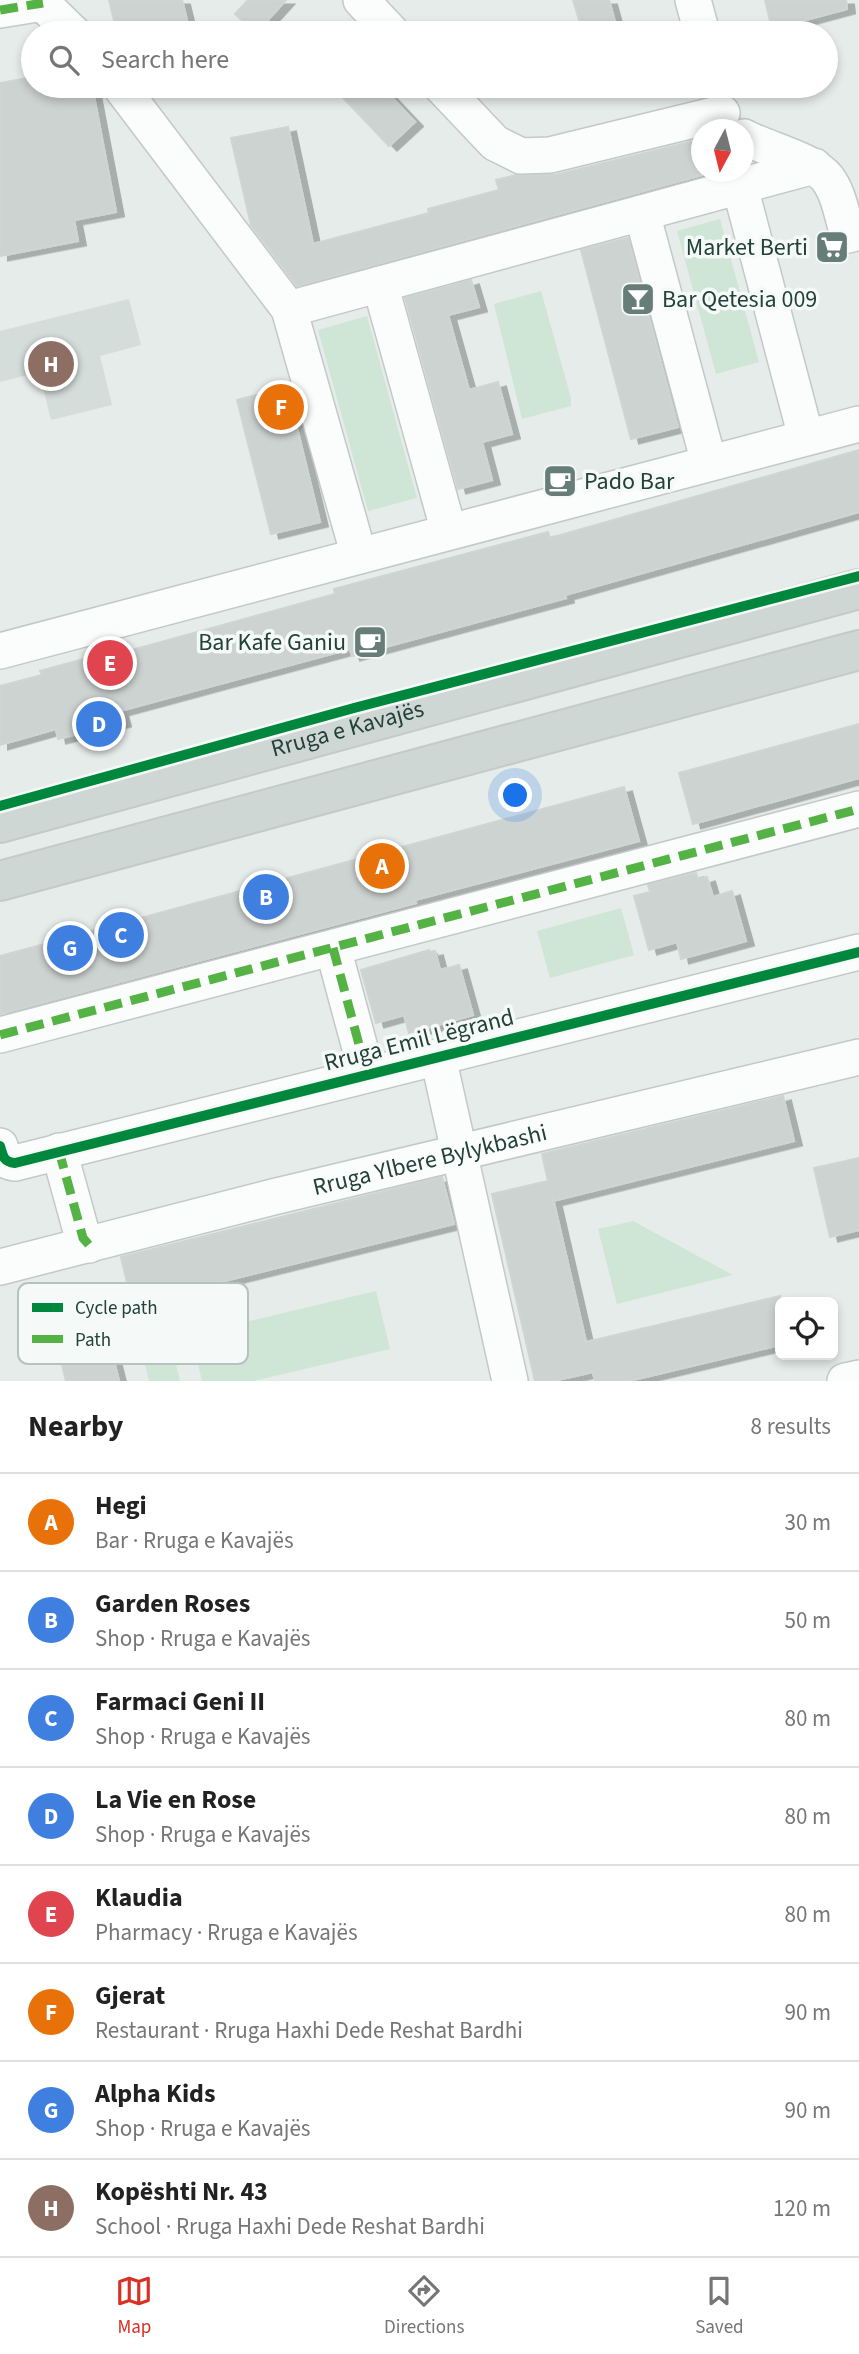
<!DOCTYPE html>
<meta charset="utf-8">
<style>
:root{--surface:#fff;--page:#f2f2f2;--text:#222;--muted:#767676;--line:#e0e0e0;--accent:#d93025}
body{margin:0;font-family:"Source Sans 3",sans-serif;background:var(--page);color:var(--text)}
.controls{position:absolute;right:21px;bottom:21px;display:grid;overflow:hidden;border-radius:10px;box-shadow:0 4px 10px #0003}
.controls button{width:63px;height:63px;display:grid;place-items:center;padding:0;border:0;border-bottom:2px solid var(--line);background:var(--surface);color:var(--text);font:35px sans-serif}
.compass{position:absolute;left:691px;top:119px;width:63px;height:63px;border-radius:50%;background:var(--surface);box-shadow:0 4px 10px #0003;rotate:187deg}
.you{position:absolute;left:516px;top:796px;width:24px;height:24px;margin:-18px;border:5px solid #fff;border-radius:50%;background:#1a73e8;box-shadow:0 0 0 10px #1a73e833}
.badge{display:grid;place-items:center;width:46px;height:46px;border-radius:50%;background:var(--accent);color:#fff;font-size:23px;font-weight:700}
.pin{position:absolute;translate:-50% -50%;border:4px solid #fff;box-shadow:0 2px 7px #0006}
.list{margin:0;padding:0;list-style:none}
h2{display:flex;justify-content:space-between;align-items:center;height:91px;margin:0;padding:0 28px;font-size:30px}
h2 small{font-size:23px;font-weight:400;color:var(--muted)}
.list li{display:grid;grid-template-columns:46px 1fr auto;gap:21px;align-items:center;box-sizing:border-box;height:98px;padding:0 28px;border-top:2px solid var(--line)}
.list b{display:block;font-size:26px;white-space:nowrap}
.list p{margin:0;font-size:23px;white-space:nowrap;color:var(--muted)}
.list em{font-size:23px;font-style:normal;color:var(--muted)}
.icon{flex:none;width:38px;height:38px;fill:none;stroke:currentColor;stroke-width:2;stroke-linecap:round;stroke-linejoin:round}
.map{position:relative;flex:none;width:859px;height:1381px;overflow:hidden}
.search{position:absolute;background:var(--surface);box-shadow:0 4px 10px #0003;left:21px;right:21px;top:21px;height:77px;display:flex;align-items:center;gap:18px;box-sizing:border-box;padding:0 24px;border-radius:38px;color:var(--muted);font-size:26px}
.sheet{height:875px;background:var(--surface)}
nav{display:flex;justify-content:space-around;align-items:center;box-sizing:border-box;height:98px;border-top:2px solid var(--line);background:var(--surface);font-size:19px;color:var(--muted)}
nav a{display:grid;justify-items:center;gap:4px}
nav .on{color:var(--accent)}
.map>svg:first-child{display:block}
.built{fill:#d4ddd9}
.green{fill:#cfe5d6}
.building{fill:#cdd3d1;stroke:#cfd5d2;stroke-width:2;filter:url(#shadow)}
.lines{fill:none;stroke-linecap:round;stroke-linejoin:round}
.minor-casing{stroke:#c3c9c6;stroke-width:38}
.major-casing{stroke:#c2cbc8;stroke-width:42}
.minor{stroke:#fbfcfc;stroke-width:35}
.major{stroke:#cfd7d5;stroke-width:38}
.quiet{stroke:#55b346;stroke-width:9;stroke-dasharray:18 9;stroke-linecap:butt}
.cycleway-casing{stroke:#f5faf8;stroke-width:15}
.cycleway{stroke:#00873e;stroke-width:10}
.labels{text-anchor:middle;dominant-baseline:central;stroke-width:7;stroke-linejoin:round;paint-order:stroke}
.poi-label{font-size:24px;fill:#234139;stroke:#f5faf8;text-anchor:end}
.street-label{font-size:24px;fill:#234139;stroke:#f5faf8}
.key{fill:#f5faf8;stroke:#b6c2bf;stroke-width:2}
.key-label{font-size:19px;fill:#234139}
</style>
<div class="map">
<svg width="859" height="1381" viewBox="0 0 859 1381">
<defs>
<filter id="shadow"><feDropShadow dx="8" dy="4.5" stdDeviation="0" flood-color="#0004"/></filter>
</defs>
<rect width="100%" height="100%" fill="#e6ece9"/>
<path class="built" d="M129 299 141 345 100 356 112 405 51 420 39 372 0 382V331Z"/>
<path class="green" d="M720 219 759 362 716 374 677 231Z
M541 291 571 398V406L522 419 494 304Z
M367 316 417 498 368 511 318 330Z
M621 908 634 955 550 978 537 931Z
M633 1221 733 1275 617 1304 598 1229Z
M376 1291 390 1349 253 1381H202L191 1335Z
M169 1336 180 1381H149L140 1343Z"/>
<path class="building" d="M109 0H182L190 33H117Z
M248 0H286L256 33 235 14Z
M573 0H609L618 33H583Z
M765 0H846L847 9 772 29Z
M33 77V86H92L116 212 74 220 78 241 0 256V83Z
M332 86H381L415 122 389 146Z
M288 127 313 244 429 213 428 209 499 190 496 180 516 175H555L702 139V175L297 286 251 225 231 138Z
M628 238 678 427 631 439 581 250Z
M471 280 479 307 448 315 469 390 498 382 512 434 482 442 492 480 458 489 405 298Z
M287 387 320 522 271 534 237 400Z
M859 450V512L565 595 566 598 352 656 350 649 120 711 123 722 94 730 58 739 56 729 0 745V686L42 675 40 671 102 654 103 658 335 594 334 589 548 532 550 538Z
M859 724V778L693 824 679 773Z
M624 787 639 841 415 900 416 903 0 1014V956Z
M696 873 698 880 707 877 713 897 732 891 746 941 681 959 677 942 649 950 634 896 650 892 648 885Z
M429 950V952L435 951 440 970 459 965 473 1015 409 1033 404 1015 376 1023 361 970Z
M783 1096 794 1141 553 1201 552 1194 586 1342 780 1296V1345L629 1381H595L593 1372 553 1381H535L492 1194 548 1181 542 1154Z
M859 1158V1230L830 1237 814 1168Z
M442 1177 454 1224 132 1304 121 1257Z
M95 1287 119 1381H66L46 1299Z"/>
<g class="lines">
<g class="minor-casing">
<g id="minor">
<path d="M39 0 73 33"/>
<path d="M361 0 392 33"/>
<path d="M693 0 702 33"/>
<path d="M0 10 43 3"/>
<path d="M120 86 289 309 359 556"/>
<path d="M441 86 495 143 521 156 550 155 722 113"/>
<path d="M744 137C766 149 813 160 827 178 839 193 842 216 848 235L859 232"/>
<path d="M740 187 806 437"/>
<path d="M642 213 709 463"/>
<path d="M380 284 449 532"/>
<path d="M289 309 814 166"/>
<path d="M0 651 859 424"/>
<path d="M333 948 367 1074"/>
<path d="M0 1035 859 809"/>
<path d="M438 1057 510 1381"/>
<path d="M0 1146C3 1157 4 1162 15 1163L859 952"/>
<path d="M59 1151 83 1238 89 1245"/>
<path id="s1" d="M0 1267 273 1197 859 1057"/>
<path d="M845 1381 859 1378"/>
</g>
</g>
<g class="major-casing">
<g id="major">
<path id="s2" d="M0 823 859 589"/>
<path d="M0 881 859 650"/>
</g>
</g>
<use href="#minor" class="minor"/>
<use href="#major" class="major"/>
<path class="quiet" d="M0 10 43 3
M333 948 367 1074
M0 1035 859 809
M59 1151 83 1238 89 1245"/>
<g class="cycleway-casing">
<path id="cycleway" d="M0 806 354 708 859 576
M0 1146C3 1157 4 1162 15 1163L859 952"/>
</g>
<use href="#cycleway" class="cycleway"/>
</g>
<defs>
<g id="supermarket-square" transform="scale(1.75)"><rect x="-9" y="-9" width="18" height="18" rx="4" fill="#677d77" stroke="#f5faf8"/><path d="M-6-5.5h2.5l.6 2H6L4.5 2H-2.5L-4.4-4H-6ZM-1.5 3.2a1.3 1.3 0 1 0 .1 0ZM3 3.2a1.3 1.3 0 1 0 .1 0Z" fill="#fff"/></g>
<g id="bar-square" transform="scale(1.75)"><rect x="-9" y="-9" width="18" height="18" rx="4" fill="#677d77" stroke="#f5faf8"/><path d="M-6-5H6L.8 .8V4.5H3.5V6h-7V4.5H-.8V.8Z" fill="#fff"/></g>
<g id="cafe-square" transform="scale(1.75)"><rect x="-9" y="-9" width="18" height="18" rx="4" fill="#677d77" stroke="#f5faf8"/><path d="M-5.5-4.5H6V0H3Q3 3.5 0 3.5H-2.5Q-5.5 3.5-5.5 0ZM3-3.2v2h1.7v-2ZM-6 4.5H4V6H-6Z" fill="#fff"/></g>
</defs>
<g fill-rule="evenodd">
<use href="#supermarket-square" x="832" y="247"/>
<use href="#bar-square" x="638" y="299"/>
<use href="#cafe-square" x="560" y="481"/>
<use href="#cafe-square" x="370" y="642"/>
</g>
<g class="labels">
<g class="poi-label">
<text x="808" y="247">Market Berti</text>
<text x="662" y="299" text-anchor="start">Bar Qetesia 009</text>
<text x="584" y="481" text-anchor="start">Pado Bar</text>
<text x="346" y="642">Bar Kafe Ganiu</text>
</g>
<g class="street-label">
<text stroke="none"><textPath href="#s2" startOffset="360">Rruga e Kavajës</textPath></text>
<text transform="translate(419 1040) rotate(-14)">Rruga Emil Lëgrand</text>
<text stroke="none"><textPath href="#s1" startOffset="443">Rruga Ylbere Bylykbashi</textPath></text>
</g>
</g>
<rect x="18" y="1283" width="230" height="81" rx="10" class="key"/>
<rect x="32" y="1303" width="31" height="9" fill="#00873e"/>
<rect x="32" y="1335" width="31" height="8" fill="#55b346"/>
<g class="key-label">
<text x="75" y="1314">Cycle path</text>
<text x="75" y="1346">Path</text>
</g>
</svg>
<div class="controls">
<button><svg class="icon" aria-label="locate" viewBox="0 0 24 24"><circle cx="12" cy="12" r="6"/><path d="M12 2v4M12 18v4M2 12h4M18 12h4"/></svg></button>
</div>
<svg class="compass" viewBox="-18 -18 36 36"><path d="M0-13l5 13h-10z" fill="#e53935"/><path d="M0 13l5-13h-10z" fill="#767676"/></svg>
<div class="you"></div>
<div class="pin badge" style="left:382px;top:866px;background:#e8710a">A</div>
<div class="pin badge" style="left:266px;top:897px;background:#3f7fe0">B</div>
<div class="pin badge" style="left:121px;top:935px;background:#3f7fe0">C</div>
<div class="pin badge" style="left:99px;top:724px;background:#3f7fe0">D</div>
<div class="pin badge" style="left:110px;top:663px;background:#e0444e">E</div>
<div class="pin badge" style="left:281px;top:407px;background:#e8710a">F</div>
<div class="pin badge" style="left:70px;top:948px;background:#3f7fe0">G</div>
<div class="pin badge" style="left:51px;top:364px;background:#8d6e63">H</div>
<div class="search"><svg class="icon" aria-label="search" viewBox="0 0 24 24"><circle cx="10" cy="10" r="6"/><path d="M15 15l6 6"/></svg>Search here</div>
</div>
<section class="sheet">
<h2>Nearby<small>8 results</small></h2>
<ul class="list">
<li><span class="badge" style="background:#e8710a">A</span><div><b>Hegi</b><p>Bar · Rruga e Kavajës</p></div><em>30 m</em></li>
<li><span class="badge" style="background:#3f7fe0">B</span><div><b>Garden Roses</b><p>Shop · Rruga e Kavajës</p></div><em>50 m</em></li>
<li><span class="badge" style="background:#3f7fe0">C</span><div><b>Farmaci Geni II</b><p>Shop · Rruga e Kavajës</p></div><em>80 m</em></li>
<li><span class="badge" style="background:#3f7fe0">D</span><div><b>La Vie en Rose</b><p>Shop · Rruga e Kavajës</p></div><em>80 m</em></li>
<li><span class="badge" style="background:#e0444e">E</span><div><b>Klaudia</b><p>Pharmacy · Rruga e Kavajës</p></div><em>80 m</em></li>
<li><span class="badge" style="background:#e8710a">F</span><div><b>Gjerat</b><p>Restaurant · Rruga Haxhi Dede Reshat Bardhi</p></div><em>90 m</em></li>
<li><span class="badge" style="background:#3f7fe0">G</span><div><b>Alpha Kids</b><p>Shop · Rruga e Kavajës</p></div><em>90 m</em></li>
<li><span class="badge" style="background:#8d6e63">H</span><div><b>Kopështi Nr. 43</b><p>School · Rruga Haxhi Dede Reshat Bardhi</p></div><em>120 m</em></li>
</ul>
</section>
<nav>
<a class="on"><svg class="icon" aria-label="map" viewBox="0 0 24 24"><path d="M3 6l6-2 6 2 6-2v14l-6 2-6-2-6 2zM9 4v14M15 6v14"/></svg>Map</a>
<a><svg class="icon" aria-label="directions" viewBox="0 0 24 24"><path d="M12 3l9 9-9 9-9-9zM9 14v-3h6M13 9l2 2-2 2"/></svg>Directions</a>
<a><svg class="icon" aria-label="saved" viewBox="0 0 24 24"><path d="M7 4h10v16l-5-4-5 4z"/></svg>Saved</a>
</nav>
